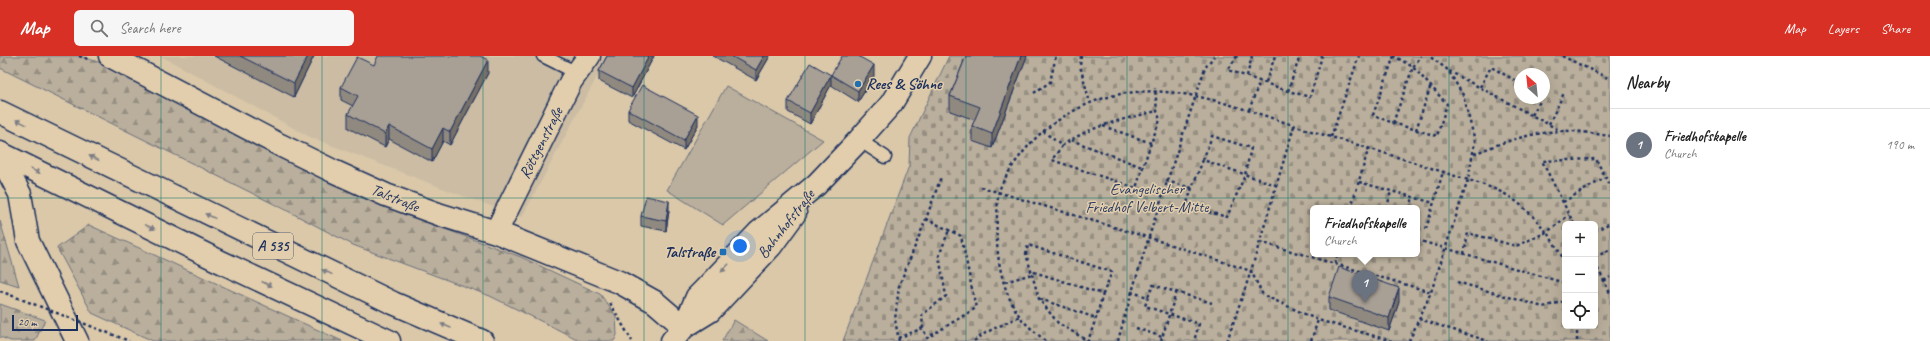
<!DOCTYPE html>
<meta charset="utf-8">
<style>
:root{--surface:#fff;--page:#f6f6f6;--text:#222;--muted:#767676;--line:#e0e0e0;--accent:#d93025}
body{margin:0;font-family:Caveat,sans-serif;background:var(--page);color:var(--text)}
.controls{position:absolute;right:12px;bottom:12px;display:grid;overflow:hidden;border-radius:6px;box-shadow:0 4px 16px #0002}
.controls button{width:36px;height:36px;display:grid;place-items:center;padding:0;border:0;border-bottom:1px solid var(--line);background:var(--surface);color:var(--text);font:20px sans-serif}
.compass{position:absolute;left:1514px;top:12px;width:36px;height:36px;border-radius:50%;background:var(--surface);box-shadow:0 4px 16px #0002;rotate:333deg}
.scale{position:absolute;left:12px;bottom:10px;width:66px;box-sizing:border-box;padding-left:4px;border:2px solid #1b2f5e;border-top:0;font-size:11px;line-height:14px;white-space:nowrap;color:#1b2f5e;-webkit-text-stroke:3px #e2ceac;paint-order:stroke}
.you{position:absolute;left:740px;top:190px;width:14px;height:14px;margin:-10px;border:3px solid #fff;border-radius:50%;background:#1a73e8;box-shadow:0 0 0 6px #1a73e833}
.badge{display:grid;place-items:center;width:26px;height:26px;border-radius:50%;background:var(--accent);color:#fff;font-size:13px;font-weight:700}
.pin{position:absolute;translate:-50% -33px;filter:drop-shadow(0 1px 2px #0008)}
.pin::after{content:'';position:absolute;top:21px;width:14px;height:12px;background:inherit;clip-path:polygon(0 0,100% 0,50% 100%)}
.popup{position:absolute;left:1310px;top:149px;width:110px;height:52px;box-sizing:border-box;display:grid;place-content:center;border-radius:6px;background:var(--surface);filter:drop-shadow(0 1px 3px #0005);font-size:13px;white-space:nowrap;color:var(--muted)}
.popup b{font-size:15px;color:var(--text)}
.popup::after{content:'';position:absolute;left:50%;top:100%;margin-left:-8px;border:8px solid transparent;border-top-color:var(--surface)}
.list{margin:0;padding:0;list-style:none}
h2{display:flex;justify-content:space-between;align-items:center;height:52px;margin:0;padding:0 16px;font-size:17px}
h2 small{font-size:13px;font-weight:400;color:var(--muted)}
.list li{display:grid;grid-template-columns:26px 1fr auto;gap:12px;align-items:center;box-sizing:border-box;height:72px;padding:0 16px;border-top:1px solid var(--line)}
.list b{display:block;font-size:15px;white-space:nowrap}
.list p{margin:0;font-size:13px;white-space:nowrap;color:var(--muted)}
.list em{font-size:13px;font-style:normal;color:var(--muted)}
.icon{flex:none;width:22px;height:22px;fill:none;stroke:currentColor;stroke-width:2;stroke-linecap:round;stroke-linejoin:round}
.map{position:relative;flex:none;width:1610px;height:285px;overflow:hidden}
header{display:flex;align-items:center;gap:24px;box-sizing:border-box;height:56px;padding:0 20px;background:var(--accent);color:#fff}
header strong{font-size:19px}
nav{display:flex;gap:22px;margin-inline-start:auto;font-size:14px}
.search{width:280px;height:36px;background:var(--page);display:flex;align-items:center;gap:10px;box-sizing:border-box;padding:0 14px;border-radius:6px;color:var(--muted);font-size:15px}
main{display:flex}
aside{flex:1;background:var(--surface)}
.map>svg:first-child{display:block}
.built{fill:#cbbca3}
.grass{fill:#baaf9c;stroke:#6a6f7d}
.forest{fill:url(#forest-firs);stroke:#6a6f7d}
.cemetery{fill:url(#cemetery-stones);stroke:#6a6f7d;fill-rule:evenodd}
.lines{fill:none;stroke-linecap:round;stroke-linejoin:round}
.lane-casing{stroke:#1b2f5e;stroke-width:15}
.street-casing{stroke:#1b2f5e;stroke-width:25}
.secondary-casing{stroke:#1b2f5e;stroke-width:25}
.highway-casing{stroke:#1b2f5e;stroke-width:25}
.path{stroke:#1b2f5e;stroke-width:2.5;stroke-dasharray:3 3;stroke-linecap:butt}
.lane{stroke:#e2ceac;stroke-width:12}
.street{stroke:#e2ceac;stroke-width:22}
.secondary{stroke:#e2ceac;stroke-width:22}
.highway{stroke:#e2ceac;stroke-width:22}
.path-bridge{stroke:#1b2f5e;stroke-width:2.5;stroke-dasharray:3 3;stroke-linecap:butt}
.wall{fill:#908980;stroke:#1b2f5e}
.shaded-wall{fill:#766f68;stroke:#1b2f5e}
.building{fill:#a89f95;stroke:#1b2f5e}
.oneway{fill:#7e7e85}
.grid{fill:none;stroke:#0f766e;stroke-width:1;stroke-opacity:0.55}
.poi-dot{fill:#1f6fb2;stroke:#e2ceac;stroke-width:1.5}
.labels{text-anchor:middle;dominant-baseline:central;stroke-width:3;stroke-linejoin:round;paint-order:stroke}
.shield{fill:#e2ceac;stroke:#575f75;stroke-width:1}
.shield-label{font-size:15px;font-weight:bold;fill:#1b2f5e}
.poi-label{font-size:16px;font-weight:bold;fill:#1b2f5e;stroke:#e2ceac;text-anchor:start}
.street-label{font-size:16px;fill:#1b2f5e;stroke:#e2ceac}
.park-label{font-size:16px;fill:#2b3c64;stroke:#e2ceac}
</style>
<header>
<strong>Map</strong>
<div class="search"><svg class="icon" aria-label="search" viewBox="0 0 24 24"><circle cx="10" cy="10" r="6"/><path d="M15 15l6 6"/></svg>Search here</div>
<nav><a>Map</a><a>Layers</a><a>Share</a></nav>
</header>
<main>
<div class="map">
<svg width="1610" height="285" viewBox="0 0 1610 285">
<defs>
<pattern id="forest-firs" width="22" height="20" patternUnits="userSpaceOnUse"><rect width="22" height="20" fill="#baaf9c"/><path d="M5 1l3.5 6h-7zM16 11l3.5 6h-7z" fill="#968f82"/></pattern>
<pattern id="cemetery-stones" width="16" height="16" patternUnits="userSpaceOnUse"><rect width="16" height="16" fill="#baaf9c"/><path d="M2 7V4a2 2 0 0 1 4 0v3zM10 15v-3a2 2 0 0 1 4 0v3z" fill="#968f82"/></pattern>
</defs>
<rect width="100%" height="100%" fill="#dac8a9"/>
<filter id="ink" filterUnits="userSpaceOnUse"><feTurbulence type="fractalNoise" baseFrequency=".025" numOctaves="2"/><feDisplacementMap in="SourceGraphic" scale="8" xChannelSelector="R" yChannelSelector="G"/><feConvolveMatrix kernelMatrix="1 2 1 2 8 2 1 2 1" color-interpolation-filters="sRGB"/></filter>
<g filter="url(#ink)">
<path class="built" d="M161 0H608L522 161 463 140 310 81Z"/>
<path class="grass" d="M726 30 823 84 723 169 667 134Z"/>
<path class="forest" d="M0 0H80L101 7 287 103 404 158 521 201 600 238 616 260 617 279 614 285H581L490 240 353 189 286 154 0 12Z
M0 165 19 230 0 224Z
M89 169 342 285H153L92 257 57 192Z
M0 248 45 264 35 285H11L0 281Z
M734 264 768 285H722Z"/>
<path class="cemetery" d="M949 0H1610V285H843L909 110 910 82ZM1520 18H1544V42H1520ZM1313 152H1417V198H1313ZM1565 168H1595V270H1565Z"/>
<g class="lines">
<g class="lane-casing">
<path id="lane" d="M543 0 577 17
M859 84 885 101"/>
</g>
<g class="street-casing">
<path id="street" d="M110 0 280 89 333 115 386 139 441 159 496 176 619 226 655 246 684 271
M0 100 20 138 28 185 77 285
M496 176 571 25 589 0"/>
</g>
<g class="secondary-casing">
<path id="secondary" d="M684 271 697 241 704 234 758 177 816 129 859 84 891 48 920 0
M672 285 684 271 710 255 771 190 795 157"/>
</g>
<g class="highway-casing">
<path id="highway" d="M0 56 393 247 482 285
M0 97 219 205 389 285"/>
</g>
<path class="path" d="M79 0 88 3
M1081 0 1080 10 1089 43
M1237 0 1228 14 1288 35 1310 41 1322 0
M1394 0 1373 59 1393 67 1437 80 1447 48 1413 11 1394 0
M1562 0 1610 23
M1449 15 1561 75
M1247 20 1252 0
M1266 26 1275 0
M1480 31 1491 11 1520 27
M1288 35 1300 0
M1034 37 1050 26 1056 0
M1249 54 1260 25
M1532 59 1542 42
M1393 67 1413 11 1421 0
M1549 68 1564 37
M1103 70 1151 87
M1416 74 1431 29
M1043 75 1062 90 1052 104 1136 132 1151 87 1160 64 1157 55 1155 32
M1331 81 1359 0
M1071 84 1142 111
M1062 90C1089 70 1124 63 1157 55
M1474 98C1502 86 1530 77 1560 75 1577 74 1594 78 1610 80
M1166 125 1192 132 1203 104 1276 129
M1359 126 1434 147
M981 131 1150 182 1251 215 1263 239 1318 264 1392 285
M1192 132 1186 150 1227 161 1245 119 1251 92 1212 80 1203 104
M1563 146 1610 119
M1351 152 1369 91
M1387 152 1391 135
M1410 152 1413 141
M926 163 961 180 976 252 927 282 923 272 922 259 946 240 939 200 949 174
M1574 168 1542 105 1596 103 1610 131
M1426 173 1443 116
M1595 175 1610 167
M1417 184 1565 227
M1260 186 1431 236
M1464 198 1468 177 1516 190 1547 176 1569 159
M1595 201 1610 194
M1595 207 1610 237
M1335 208 1338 198
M1032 218 1039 243 1058 267 1088 285 1096 262 1103 238
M1604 225 1610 221
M1005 226 1032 218 1026 198 1028 189 1112 216 1103 238 1031 215
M1457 226 1543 251 1565 245
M1131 236 1148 241 1153 229 1212 247
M1148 241 1145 250 1199 268 1194 285
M1040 243 1096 262
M610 247 632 285
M1419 263 1431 236 1468 124 1475 85 1463 39 1448 14 1429 0
M1136 272 1162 281
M898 282 923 272
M899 285 895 264 899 230 926 163 941 121
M974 285 987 276 1020 260
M1045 285C1037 277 1028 271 1021 262 1000 234 995 194 997 159 998 152 997 142 999 135 1006 116 1025 92 1040 78 1133 0 1219 47 1321 78 1365 91 1408 104 1452 119 1471 125 1496 131 1513 143 1536 160 1552 181 1565 206
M1118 285C1143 193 1175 103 1205 12L1214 0
M1161 285 1176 237
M1227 285 1251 215 1294 70
M1311 285 1318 264
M1409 285 1419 263 1488 285
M1577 285V270"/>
<use href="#lane" class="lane"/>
<use href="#street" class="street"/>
<use href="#secondary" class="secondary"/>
<use href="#highway" class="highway"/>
<path class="path-bridge" d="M0 235 129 285"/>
</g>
<path class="wall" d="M214 0H314L294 41Z
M607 0H654L632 42 599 25V15Z
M713 0H770L756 24Z
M966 0H1027L992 92 972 85V70L975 64 950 55V40Z
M374 9 488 17 450 89 443 85 432 106 389 83 385 91 348 72V58L353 50 341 44V31Z
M831 19 874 20 858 46 831 29 810 68 788 56V45Z
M628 54 698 69 684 94 628 64Z
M669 155 666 175 641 170V160Z
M1329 241 1399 246 1389 275 1329 254Z"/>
<path class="shaded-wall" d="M308 0H314L294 41V27Z
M649 0H654L632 42V32Z
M764 0H770L756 24V14Z
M1021 0H1027L992 92V78Z
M488 4V17L450 89V76Z
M874 9V20L858 46V35Z
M831 19V29L810 68V57Z
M698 59V69L684 94V84Z
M389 70V83L385 91V78Z
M443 72V85L432 106V93Z
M669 145V155L666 175V165Z
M1399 232V246L1389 275V262Z"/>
<path class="building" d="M240 0H308L294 27Z
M378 0H480L488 4 450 76 443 72 432 93 389 70 385 78 348 58 358 40 341 31 357 1 374 9Z
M607 0H649L632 32 599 15Z
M731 0H764L756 14Z
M842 0H858L874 9 858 35 831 19Z
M966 0H1021L992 78 972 70 980 51 950 40Z
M810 7 831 19 810 57 788 45Z
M642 29 698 59 684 84 628 54Z
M646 140 669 145 666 165 641 160Z
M1339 211 1399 232 1389 262 1329 241Z"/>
<defs><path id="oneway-solid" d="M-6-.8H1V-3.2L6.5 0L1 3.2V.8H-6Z"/></defs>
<g class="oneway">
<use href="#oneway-solid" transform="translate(21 66) rotate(-154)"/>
<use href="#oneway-solid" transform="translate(94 102) rotate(-154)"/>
<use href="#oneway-solid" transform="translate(35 115) rotate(26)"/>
<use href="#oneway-solid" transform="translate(210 160) rotate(-154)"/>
<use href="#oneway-solid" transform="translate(150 171) rotate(26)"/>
<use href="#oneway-solid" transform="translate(725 212) rotate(134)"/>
<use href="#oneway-solid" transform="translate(327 216) rotate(-154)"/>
<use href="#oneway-solid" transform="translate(267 228) rotate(25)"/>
<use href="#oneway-solid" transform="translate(446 270) rotate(-157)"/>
</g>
</g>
<path class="grid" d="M161 0V285M322 0V285M483 0V285M644 0V285M805 0V285M966 0V285M1127 0V285M1288 0V285M1449 0V285M0 142H1610"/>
<g class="poi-dot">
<circle cx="858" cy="28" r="4"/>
<rect x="719" y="192" width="8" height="8" rx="2"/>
</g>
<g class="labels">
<rect class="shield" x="253" y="177" width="40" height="26" rx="3"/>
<g class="shield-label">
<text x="273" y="190">A 535</text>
</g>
<g class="poi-label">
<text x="866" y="28">Rees &amp; Söhne</text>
<text x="715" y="196" text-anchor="end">Talstraße</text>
</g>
<g class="street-label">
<text transform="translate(541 87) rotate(-63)">Röttgenstraße</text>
<text transform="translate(395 142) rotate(22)">Talstraße</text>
<text transform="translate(786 168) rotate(-52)">Bahnhofstraße</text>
</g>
<g class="park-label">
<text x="1147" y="133">Evangelischer<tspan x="1147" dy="18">Friedhof Velbert-Mitte</tspan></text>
</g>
</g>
</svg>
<div class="controls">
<button>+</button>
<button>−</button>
<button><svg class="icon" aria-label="locate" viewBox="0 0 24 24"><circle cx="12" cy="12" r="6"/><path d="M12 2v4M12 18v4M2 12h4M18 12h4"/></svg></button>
</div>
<svg class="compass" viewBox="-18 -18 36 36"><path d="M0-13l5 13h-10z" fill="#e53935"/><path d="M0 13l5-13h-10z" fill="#767676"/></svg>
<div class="scale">20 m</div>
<div class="you"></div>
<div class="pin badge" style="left:1365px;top:247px;background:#6b7280">1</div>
<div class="popup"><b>Friedhofskapelle</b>Church</div>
</div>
<aside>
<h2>Nearby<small></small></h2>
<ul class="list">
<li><span class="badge" style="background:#6b7280">1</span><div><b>Friedhofskapelle</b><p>Church</p></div><em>190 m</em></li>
</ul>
</aside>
</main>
